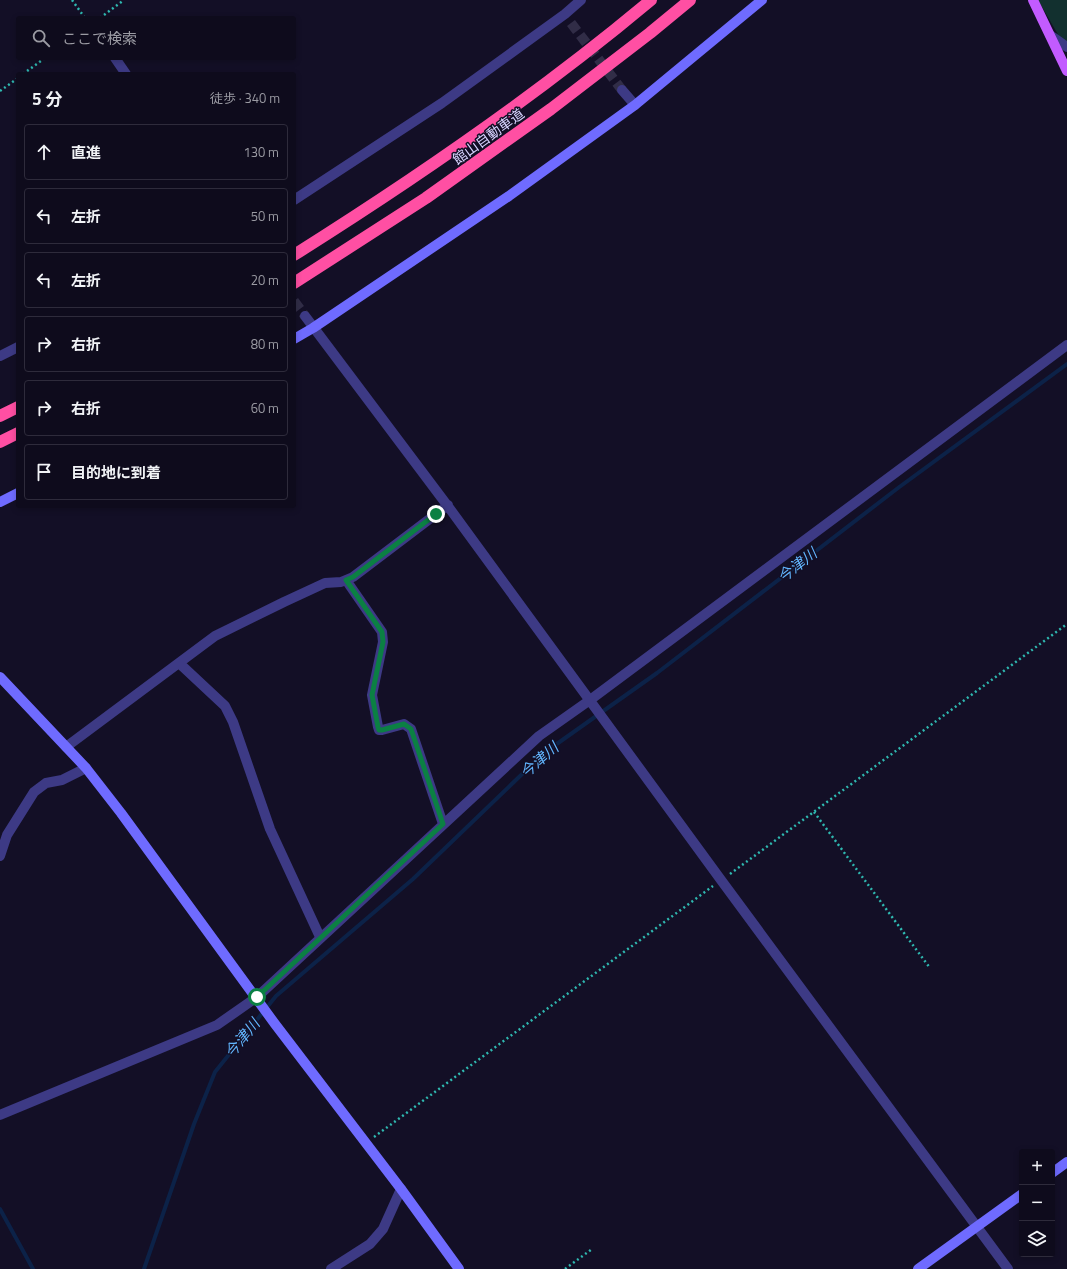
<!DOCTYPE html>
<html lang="ja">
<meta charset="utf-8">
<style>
:root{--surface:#0e0b1c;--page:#1c1929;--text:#f1f3f6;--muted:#9b9ba3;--line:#2e2b3b}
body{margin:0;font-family:"Titillium Web","Noto Sans JP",sans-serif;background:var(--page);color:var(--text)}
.controls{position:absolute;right:12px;bottom:12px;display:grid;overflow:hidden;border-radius:4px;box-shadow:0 2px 6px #0003}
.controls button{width:36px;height:36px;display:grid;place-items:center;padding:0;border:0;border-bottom:1px solid var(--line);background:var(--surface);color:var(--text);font:20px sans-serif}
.stop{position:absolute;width:12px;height:12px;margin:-9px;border:3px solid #0b8043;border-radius:50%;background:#fff}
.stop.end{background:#0b8043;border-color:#fff;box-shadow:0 1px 4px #0008}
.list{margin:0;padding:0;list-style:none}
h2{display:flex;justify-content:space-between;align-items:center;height:52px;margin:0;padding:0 16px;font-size:17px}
h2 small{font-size:13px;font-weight:400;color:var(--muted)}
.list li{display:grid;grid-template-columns:26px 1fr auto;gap:12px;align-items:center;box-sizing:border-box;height:56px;margin:0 8px 8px;padding:0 8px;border:1px solid var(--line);border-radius:4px}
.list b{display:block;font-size:15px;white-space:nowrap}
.list em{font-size:13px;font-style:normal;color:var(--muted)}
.icon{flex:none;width:22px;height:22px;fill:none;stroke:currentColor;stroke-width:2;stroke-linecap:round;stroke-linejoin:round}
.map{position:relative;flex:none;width:1067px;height:1269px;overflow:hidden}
.search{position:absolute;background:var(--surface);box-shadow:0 2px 6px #0003;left:16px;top:16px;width:280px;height:44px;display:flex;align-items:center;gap:10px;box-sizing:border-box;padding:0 14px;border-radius:4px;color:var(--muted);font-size:15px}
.panel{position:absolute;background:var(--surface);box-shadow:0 2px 6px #0003;left:16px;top:72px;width:280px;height:436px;border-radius:4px}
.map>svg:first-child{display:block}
.green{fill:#12302f}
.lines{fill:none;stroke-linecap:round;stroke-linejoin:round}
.stream{stroke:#0c2248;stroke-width:4}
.street-tunnel{stroke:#312d47;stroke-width:10;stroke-dasharray:10 5;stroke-linecap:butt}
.path{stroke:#2fb8b0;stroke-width:2.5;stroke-dasharray:2 3;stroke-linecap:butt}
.street{stroke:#3d3a85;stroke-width:10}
.secondary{stroke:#6f6bff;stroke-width:10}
.primary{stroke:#c25bff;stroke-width:10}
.highway{stroke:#ff4fa3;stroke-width:12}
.route{stroke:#0b8043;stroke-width:5}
.labels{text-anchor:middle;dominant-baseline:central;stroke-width:3;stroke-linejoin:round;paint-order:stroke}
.street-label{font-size:14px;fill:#d9d4ff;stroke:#130f26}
.water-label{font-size:15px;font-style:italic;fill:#62b6ff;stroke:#130f26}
</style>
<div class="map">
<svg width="1067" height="1269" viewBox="0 0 1067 1269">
<rect width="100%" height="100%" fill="#130f26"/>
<path class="green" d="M1038 0H1067V50Z"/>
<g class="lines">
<path class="stream" d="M0 1209 33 1269
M144 1269 194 1124 215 1072 276 996 413 879 544 753 657 673 898 488 1067 364"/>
<path class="street-tunnel" d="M571 23 622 90
M294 301 305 316"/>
<path class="path" d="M72 0 85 18
M100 18 124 0
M23 74 45 58
M0 91 18 78
M814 812 930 968
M730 874 1067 624
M374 1137 713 886
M565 1269 592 1249"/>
<path class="street" d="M1050 35 1067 47
M115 58 126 74
M622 90 635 105
M294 200 442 103 565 14 581 0
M305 316 450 509 721 880 1008 1269
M0 356 18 347
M346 580 382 632 383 642 372 695 378 727 379 730H382L404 724 411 729 443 824
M179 663 225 706 233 722 270 829 320 937
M66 747 215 636 284 602 325 583 341 582 353 577 448 505
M0 856 7 835 34 792 46 783 62 780 86 768
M0 1115 217 1025 257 997 539 736 590 700 1067 345
M331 1269 370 1244 383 1229 401 1189"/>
<path class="secondary" d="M294 339 313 328 509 196 635 105 762 0
M0 502 18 493
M0 677 86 768 121 813 275 1024 401 1189 459 1269
M1052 1173 1067 1162
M918 1269 1022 1194"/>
<path class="primary" d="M1033 0 1067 71"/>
<path class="highway" d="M294 255C418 177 539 94 651 0
M294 283 426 198 551 109 650 33 690 0
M0 416 18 407
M0 442 18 433"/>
</g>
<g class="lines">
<path class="route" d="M257 997 443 824 411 729 404 724 382 730H379L378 727 372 695 383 642 382 632 346 580 353 577 436 514"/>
</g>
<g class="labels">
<g class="street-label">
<text transform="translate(488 136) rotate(-36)">館山自動車道</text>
</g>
<g class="water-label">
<text transform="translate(797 565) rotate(-38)">今津川</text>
<text transform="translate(539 760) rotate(-41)">今津川</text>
<text transform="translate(242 1038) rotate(-51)">今津川</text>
</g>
</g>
</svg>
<div class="controls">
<button>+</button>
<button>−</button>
<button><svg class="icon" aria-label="layers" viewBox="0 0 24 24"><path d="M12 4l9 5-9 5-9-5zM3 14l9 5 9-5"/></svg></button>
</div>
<div class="stop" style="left:257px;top:997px"></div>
<div class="stop end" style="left:436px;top:514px"></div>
<div class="search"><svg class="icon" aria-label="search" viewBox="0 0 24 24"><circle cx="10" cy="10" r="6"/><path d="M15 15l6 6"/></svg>ここで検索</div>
<section class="panel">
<h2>5 分<small>徒歩 · 340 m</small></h2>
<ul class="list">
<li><svg class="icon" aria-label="ahead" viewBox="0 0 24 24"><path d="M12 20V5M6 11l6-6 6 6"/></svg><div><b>直進</b></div><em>130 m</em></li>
<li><svg class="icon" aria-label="left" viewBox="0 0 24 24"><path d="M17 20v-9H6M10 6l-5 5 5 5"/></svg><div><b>左折</b></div><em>50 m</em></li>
<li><svg class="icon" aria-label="left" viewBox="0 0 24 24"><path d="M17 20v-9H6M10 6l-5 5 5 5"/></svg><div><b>左折</b></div><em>20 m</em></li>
<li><svg class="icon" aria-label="right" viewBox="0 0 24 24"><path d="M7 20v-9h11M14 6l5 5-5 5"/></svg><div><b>右折</b></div><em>80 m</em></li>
<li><svg class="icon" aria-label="right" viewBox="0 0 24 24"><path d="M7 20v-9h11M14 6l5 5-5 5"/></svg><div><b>右折</b></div><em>60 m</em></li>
<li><svg class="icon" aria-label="arrive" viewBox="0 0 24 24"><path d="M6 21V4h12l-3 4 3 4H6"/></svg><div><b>目的地に到着</b></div></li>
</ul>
</section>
</div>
